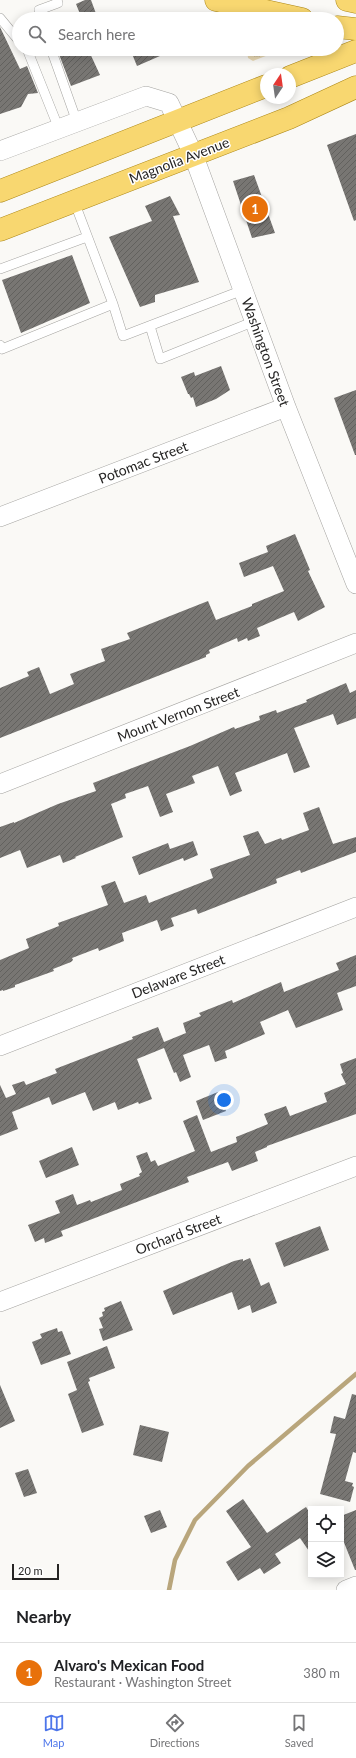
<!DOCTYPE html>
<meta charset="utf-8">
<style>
:root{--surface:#fff;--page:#f6f6f6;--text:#202124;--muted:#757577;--line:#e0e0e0;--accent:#4e76ea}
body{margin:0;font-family:Lato,sans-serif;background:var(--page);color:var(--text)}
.controls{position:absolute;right:12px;bottom:12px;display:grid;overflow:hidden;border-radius:0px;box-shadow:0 2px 10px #0003}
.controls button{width:36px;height:36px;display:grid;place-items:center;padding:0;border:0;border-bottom:1px solid var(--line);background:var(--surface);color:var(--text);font:20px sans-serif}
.compass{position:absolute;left:260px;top:68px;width:36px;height:36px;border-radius:50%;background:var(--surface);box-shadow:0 2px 10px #0003;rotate:13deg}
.scale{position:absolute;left:12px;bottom:10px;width:47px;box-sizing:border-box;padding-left:4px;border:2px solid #262524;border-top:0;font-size:11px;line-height:14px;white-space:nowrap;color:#262524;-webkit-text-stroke:3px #fff;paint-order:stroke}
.you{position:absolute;left:224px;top:1100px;width:14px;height:14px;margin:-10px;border:3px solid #fff;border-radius:50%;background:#1a73e8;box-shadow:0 0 0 6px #1a73e833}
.badge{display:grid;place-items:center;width:26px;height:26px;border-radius:50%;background:var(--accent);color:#fff;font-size:13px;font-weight:700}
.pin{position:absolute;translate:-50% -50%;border:2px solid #fff;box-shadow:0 1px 4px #0006}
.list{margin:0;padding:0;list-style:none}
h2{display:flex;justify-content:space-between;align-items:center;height:52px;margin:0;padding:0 16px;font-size:17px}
h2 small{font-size:13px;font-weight:400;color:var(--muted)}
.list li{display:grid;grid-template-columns:26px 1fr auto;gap:12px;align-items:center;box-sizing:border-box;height:60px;padding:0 16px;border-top:1px solid var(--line)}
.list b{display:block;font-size:15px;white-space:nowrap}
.list p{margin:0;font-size:13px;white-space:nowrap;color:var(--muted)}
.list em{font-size:13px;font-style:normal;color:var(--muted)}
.icon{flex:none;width:22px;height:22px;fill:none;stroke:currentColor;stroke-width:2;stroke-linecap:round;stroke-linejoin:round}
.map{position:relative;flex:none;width:356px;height:1590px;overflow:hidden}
.search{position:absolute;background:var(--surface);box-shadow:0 2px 10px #0003;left:12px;right:12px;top:12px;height:44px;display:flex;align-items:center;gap:10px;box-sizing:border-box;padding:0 14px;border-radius:22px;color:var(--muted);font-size:15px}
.sheet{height:112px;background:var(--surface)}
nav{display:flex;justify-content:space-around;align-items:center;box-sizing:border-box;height:56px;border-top:1px solid var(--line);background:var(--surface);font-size:11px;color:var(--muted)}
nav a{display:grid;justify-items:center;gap:2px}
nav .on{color:var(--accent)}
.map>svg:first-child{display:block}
.grass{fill:url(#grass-tufts)}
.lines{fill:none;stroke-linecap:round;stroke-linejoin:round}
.stream{stroke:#b9a67c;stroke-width:4.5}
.building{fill:url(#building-hatch)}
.service-casing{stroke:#a5a4a1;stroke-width:10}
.minor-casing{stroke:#a5a4a1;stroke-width:20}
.primary-casing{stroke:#ac8717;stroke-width:23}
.service{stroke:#fff;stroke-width:9}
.minor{stroke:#fff;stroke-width:19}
.primary{stroke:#f8d770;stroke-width:22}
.labels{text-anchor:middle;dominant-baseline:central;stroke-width:3;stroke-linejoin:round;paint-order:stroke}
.street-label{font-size:14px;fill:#262524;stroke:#fff}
</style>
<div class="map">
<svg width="356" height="1590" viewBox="0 0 356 1590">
<defs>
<pattern id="grass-tufts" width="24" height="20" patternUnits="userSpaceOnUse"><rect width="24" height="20" fill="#e9d9b4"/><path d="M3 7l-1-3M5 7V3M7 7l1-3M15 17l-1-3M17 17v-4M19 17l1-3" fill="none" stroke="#c8ba9b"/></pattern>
<pattern id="building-hatch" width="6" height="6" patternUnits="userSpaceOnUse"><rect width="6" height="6" fill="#787673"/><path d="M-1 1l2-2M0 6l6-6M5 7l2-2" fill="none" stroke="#62615e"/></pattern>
</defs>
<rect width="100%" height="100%" fill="#faf9f6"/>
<path class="grass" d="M247 49H284L253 61 248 58Z"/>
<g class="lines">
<path class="stream" d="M169 1590 175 1560 195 1520 248 1466 356 1374"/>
</g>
<path class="building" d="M85 0H91L98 19H82L76 4Z
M0 27 20 69 27 66 38 93 28 94 21 107 0 114Z
M57 49H88L100 75 71 86Z
M130 49H176L137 66Z
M356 134V220L354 221 327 145Z
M254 175 275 233 252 238 233 181Z
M170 196 180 215 173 216 199 282 155 295V302L140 307 109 237 152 221 145 206Z
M72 255 90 303 21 333 2 280Z
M221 366 230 390 216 399 196 407 193 397 191 398 189 394H188L181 377 194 372 195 376Z
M356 390V455H355L334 398Z
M295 534 310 570 308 571 325 607 298 621 294 612 257 628 260 636 248 641 247 638 238 642 237 638 209 650 210 653 206 655V657L0 738V688L29 676 27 672 39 667 50 694 74 684 70 674 105 661 101 649 130 639 127 633 208 601 216 620 252 606V604L284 591 273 566 244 577 239 563 268 552 266 546Z
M346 683 350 693 356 690V718L337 725 333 714 294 728 310 767 294 773 287 753 235 773 242 791 230 796 218 766 192 776 195 783 166 794 173 812 160 817 148 786 125 794 126 798 111 804 123 837 75 857 76 858 63 863 60 855 27 868 20 850 0 858V827L14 822V823L58 804 96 791 93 783 190 746 234 727 235 729 260 720 259 716 276 710 277 713 307 702 306 700Z
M319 807 333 844 356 837V852L301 873 300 870 276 879 277 883 198 914 196 909 171 918 174 926 161 931 157 920 122 933 124 941 99 951 98 948 72 958 73 960 71 962 53 969 54 971 15 985V987L3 991V990L0 991V960L29 948 26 939 59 926 58 923 108 905 101 886 115 881 124 903 146 895 149 903 213 878 210 869 250 855 243 836 258 831 265 844 281 838 282 840 309 830 303 813Z
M193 841 198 855 184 861 183 858 139 875 132 857 168 843 170 849Z
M356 955V986L337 993 343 1010 296 1028 288 1010 260 1022 265 1034 225 1051 227 1058 215 1062 209 1045 183 1055 191 1077 180 1082 176 1072 174 1073 164 1048 137 1059 152 1099 139 1104 138 1102 118 1110 115 1102 93 1111 85 1092 52 1105 49 1097 12 1112 18 1129 0 1136V1085L6 1098 16 1094 12 1085 24 1081 26 1085 57 1073 55 1069 133 1039 132 1037 158 1027 164 1042 186 1033 183 1023 201 1016 199 1013 232 1000 233 1003 281 982 284 992 339 970 336 963Z
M356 1058V1114L267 1146V1147L255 1152 258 1161 232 1171 228 1162 187 1177 189 1182 61 1231 63 1236 45 1243 44 1238 35 1242 28 1225 60 1213 55 1201 73 1194 77 1205 90 1200 91 1202 122 1190 120 1184 140 1176 139 1174 142 1172 136 1156 147 1152 151 1162 155 1160 158 1166 195 1151 183 1121 197 1115 211 1152 237 1142 236 1137 268 1124 264 1114 286 1106 290 1116 327 1102 324 1093 346 1084 341 1074 343 1073 340 1064Z
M218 1092 226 1111 203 1120 196 1101Z
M72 1147 79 1165 46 1178 39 1161Z
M320 1226 329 1250 284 1267 275 1243Z
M250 1258 261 1286 269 1282 277 1303 252 1313 250 1305 238 1310 232 1292 173 1315 163 1291 234 1261 243 1259V1261Z
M121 1301 133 1330 103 1341 99 1329 103 1328 99 1318 103 1316 102 1312 105 1311 104 1308Z
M57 1328 58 1332 62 1331 71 1354 41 1365 32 1342 42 1338 40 1334Z
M107 1346 115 1368 89 1378 90 1381 88 1382 104 1425 82 1433 68 1394 77 1390 67 1362Z
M0 1385 15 1421 0 1428Z
M352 1394 356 1395V1453L353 1452 345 1481 353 1483 352 1486 354 1487 350 1502 320 1494 336 1434 330 1433 334 1416 345 1419Z
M140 1425 169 1432 162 1462 133 1455Z
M28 1469 37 1493 24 1497 15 1473Z
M243 1499 267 1533 306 1507 311 1515V1554L300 1538 275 1554 281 1563 264 1574 260 1568 238 1581 226 1562 251 1547 226 1511Z
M160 1510 167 1527 151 1533 144 1516Z
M356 1510V1570H355L341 1535V1516Z"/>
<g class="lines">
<g class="service-casing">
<path id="service" d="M0 18 19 41
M42 19 39 10 58 3 57 0
M27 49 59 129
M51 49 77 122
M0 269 87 237
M113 304 123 336 243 290
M150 326 160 359 255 321
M0 345 2 349 113 304 74 201"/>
</g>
<g class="minor-casing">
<path id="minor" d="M0 151 146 96 169 103 193 154 286 407 356 584
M0 517 286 407
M0 784 356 643
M0 1046 356 907
M0 1302 356 1166
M346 1590 356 1586"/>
</g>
<g class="primary-casing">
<path id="primary" d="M216 0 302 19
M347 0 356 2
M337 27 356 29
M290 77 356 51
M0 191 266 86
M0 230 289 118 356 87"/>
</g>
<use href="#service" class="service"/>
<use href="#minor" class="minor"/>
<use href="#primary" class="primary"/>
</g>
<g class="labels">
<g class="street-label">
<text transform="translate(179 160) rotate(-21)">Magnolia Avenue</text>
<text transform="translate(266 352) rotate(70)">Washington Street</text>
<text transform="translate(143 462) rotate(-21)">Potomac Street</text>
<text transform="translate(178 714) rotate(-21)">Mount Vernon Street</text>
<text transform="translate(178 976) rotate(-21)">Delaware Street</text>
<text transform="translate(178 1234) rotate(-21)">Orchard Street</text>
</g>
</g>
</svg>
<div class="controls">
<button><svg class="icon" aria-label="locate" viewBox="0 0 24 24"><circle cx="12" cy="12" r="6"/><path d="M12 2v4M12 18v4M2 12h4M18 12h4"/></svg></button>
<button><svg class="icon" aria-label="layers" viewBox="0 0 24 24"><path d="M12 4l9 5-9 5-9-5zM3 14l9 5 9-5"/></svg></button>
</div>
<svg class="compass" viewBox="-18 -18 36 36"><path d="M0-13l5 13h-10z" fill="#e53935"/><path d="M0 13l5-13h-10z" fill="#757577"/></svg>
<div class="scale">20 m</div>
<div class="you"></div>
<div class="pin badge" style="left:255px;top:209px;background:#e8710a">1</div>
<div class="search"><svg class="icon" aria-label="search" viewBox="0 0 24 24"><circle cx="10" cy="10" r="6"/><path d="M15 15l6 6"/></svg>Search here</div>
</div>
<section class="sheet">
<h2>Nearby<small></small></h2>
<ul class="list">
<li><span class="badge" style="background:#e8710a">1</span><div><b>Alvaro's Mexican Food</b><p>Restaurant · Washington Street</p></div><em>380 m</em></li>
</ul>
</section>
<nav>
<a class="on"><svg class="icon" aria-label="map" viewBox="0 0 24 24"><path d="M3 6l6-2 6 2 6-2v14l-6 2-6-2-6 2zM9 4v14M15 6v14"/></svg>Map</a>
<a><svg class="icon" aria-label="directions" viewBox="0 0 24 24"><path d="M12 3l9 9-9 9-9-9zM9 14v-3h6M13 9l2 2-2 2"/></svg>Directions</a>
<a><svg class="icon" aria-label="saved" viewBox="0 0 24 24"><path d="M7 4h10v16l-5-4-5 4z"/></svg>Saved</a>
</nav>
